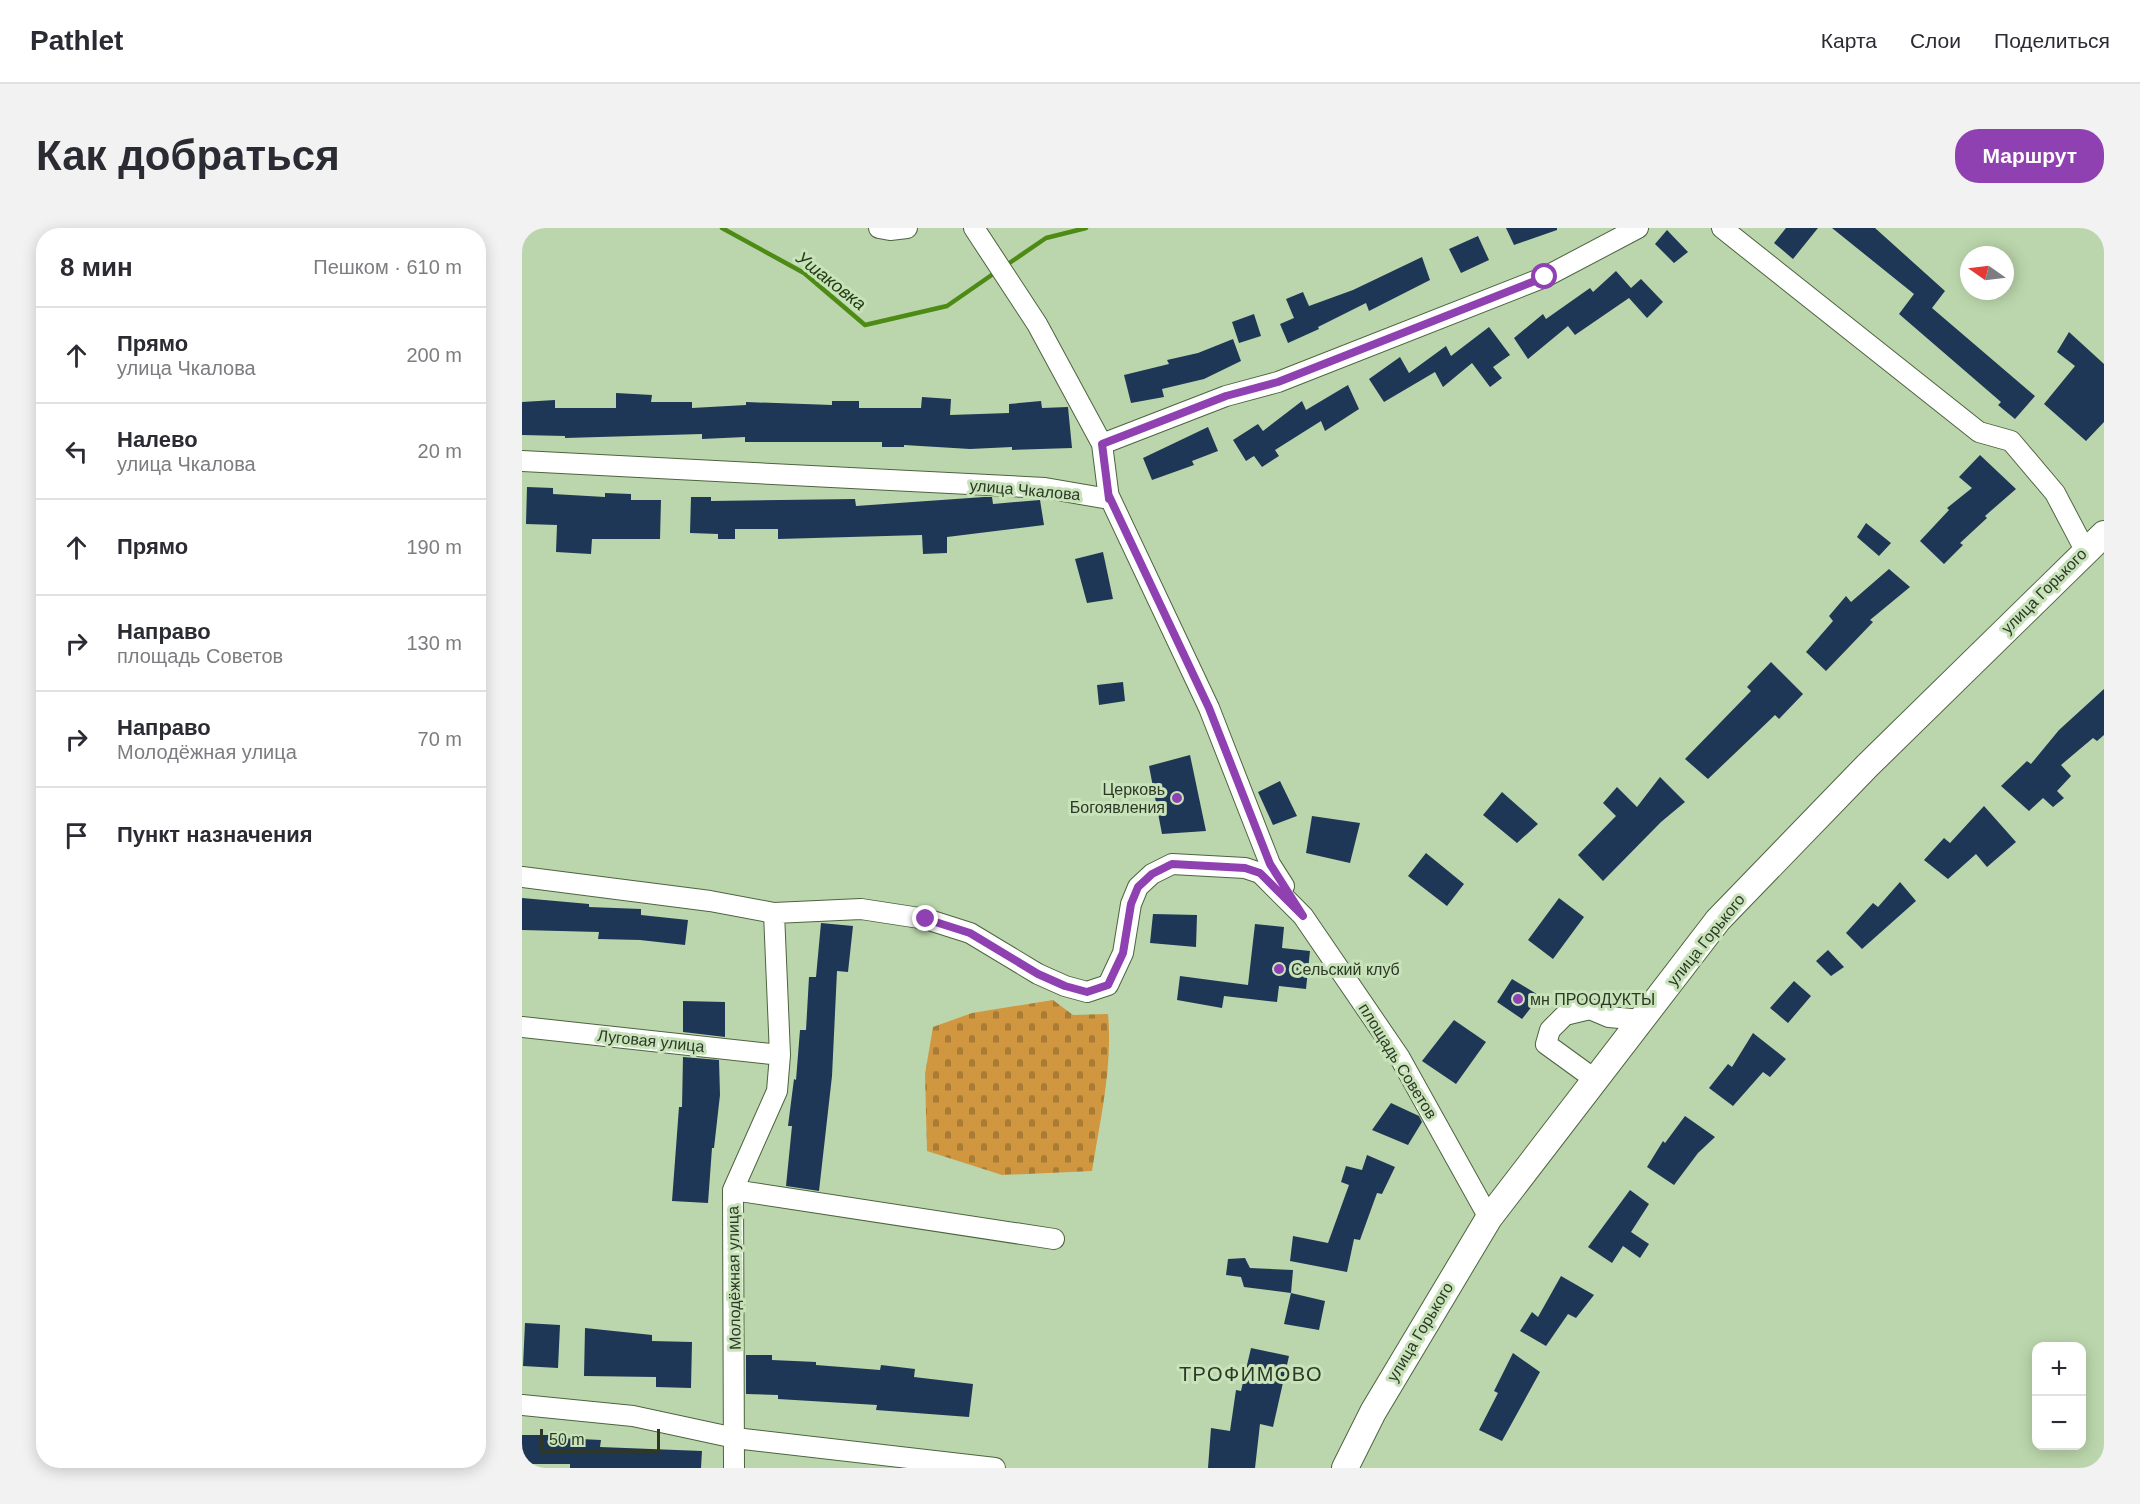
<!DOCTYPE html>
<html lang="ru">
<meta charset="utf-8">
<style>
:root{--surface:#fff;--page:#f2f2f3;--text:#2b2b33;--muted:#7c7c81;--line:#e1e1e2;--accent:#9041b1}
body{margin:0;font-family:Helvetica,sans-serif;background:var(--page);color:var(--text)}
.controls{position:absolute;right:18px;bottom:18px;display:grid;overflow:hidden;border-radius:12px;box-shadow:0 3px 15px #0003}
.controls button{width:54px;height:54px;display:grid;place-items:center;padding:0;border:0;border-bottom:2px solid var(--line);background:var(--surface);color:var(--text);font:30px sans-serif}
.compass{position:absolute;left:1438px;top:18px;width:54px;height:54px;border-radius:50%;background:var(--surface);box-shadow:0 3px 15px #0003;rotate:284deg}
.scale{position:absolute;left:18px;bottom:15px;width:120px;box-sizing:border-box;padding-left:6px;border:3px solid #2d3827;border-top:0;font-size:16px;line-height:21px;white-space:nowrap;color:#2d3827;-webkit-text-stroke:4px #c8e3b9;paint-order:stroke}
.stop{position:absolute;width:18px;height:18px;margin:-14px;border:4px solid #9041b1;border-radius:50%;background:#fff}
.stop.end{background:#9041b1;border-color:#fff;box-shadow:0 2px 6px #0008}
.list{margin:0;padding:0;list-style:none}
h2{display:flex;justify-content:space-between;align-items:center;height:78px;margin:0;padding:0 24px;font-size:26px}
h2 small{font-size:20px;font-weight:400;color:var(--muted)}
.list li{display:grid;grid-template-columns:39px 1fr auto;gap:18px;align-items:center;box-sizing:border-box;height:96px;padding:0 24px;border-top:2px solid var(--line)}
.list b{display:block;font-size:22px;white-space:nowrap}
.list p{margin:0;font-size:20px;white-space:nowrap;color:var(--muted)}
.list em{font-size:20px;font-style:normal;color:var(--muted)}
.icon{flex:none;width:33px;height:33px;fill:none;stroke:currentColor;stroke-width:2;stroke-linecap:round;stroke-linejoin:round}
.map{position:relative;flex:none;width:1582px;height:1240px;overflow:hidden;border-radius:24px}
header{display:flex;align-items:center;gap:36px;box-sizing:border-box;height:84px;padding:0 30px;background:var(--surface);border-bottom:2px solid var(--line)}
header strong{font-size:28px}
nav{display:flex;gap:33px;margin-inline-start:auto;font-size:21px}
.intro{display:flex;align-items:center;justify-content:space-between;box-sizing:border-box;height:144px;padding:0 36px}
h1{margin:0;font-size:42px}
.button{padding:15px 27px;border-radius:24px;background:var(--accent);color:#fff;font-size:21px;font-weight:700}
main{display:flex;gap:36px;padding:0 36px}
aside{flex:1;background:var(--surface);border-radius:24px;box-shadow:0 3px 15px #0003}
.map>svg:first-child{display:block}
.cemetery{fill:url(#cemetery-stones)}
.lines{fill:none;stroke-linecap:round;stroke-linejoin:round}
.stream{stroke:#4d8b15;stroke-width:4.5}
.building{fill:#1e3756}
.minor-casing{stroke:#4d643f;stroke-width:22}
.major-casing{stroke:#4d643f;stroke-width:28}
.minor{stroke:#fff;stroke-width:20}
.major{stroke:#fff;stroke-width:26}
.route{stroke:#9041b1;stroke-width:8}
.poi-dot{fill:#9041b1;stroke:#c8e3b9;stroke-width:2}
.labels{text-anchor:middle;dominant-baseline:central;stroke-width:6;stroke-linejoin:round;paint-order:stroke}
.street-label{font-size:16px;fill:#2d3827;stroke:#c8e3b9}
.poi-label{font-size:16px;fill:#2d3827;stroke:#c8e3b9;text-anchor:start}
.water-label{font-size:18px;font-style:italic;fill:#233c11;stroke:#c8e3b9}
.quarter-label{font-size:20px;letter-spacing:1.5px;fill:#2d3827;stroke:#c8e3b9}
</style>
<header>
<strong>Pathlet</strong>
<nav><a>Карта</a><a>Слои</a><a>Поделиться</a></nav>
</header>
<div class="intro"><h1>Как добраться</h1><a class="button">Маршрут</a></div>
<main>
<aside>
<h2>8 мин<small>Пешком · 610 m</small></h2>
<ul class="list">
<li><svg class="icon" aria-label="ahead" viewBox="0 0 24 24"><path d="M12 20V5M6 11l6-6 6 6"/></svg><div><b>Прямо</b><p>улица Чкалова</p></div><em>200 m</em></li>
<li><svg class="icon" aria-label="left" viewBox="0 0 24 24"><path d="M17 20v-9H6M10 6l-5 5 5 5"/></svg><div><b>Налево</b><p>улица Чкалова</p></div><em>20 m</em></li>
<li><svg class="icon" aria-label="ahead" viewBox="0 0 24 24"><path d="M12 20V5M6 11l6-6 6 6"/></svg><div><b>Прямо</b></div><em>190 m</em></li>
<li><svg class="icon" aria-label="right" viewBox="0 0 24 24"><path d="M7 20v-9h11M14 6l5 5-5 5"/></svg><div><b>Направо</b><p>площадь Советов</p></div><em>130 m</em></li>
<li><svg class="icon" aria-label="right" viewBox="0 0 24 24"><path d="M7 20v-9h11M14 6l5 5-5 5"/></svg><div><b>Направо</b><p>Молодёжная улица</p></div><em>70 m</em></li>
<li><svg class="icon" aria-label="arrive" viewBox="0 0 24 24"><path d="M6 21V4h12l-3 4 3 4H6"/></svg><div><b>Пункт назначения</b></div></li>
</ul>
</aside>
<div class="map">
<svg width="1582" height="1240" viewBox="0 0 1582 1240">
<defs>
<pattern id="cemetery-stones" width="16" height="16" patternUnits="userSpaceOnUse" patternTransform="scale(1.5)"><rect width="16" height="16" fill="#d09740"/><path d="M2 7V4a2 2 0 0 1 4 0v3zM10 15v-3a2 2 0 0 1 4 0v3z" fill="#a97c36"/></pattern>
</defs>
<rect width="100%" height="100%" fill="#bbd6ac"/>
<path class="cemetery" d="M531 772 551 787 586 786C591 838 578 892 570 943L480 947 405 923 403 846 411 799 450 785Z"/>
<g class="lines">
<path class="stream" d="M200 0 282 45 343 97 425 78 474 44
M483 38 524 10 564 0"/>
</g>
<path class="building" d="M984 0H1035V2L992 17Z
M1264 0H1296L1271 31 1252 15Z
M1310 0H1353L1423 63 1410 80 1513 168 1493 191 1476 177 1479 174 1377 86 1392 66Z
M1145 2 1166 24 1152 35 1133 16Z
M956 8 967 32 939 45 927 21Z
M900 29 908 52 847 83 844 75 796 99 797 101 766 115 758 96 772 90 764 71 781 64 787 78 831 62Z
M1094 43 1109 60 1119 51 1141 74 1125 90 1107 70 1053 107 1046 98 1006 131 992 110 1021 86 1024 91 1068 60 1071 64Z
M732 86 739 108 717 115 710 94Z
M967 99 988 127 971 139 980 150 968 159 950 135 921 159 913 144 862 174 847 151 878 129 887 145 924 118 929 128Z
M1547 104 1582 136V194L1564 213 1522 176 1553 138 1535 124Z
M711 111 719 133 682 151 640 161 642 169 609 175 602 147 647 136 645 132 676 125Z
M826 157 837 181 803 203 799 193 753 222 757 228 740 239 732 228 724 233 711 212 736 196 741 203 780 173 784 182Z
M94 165 130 167 129 174H170V180L224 177V174L310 177V173H337V180H399L400 169 429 171 428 187 487 185V176L519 173 520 180 546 179 550 220 490 222V219L448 221 382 217V219H360V214H223V209L180 211V206L43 210V208L0 207V174L33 172V180H94Z
M686 199 696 223 670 233 672 237 630 252 621 230Z
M1458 227 1494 261 1463 288 1465 290 1438 315 1441 317 1422 336 1398 313 1427 282 1425 280 1450 260 1437 249Z
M5 259 31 260V266L83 269V265L109 266V272H139L138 311H70L69 326 34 324 35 297 4 296Z
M169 269H189V273L333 271 334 278 462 269H470L471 276 518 272 522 297 425 309V325L401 326 400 307 256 311V301H213V311H196V306L168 305Z
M1344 295 1369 315 1357 328 1335 309Z
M581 324 591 371 565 375 553 331Z
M1367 341 1388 359 1348 392 1351 394 1304 443 1284 424 1311 393 1307 388 1324 368 1329 374Z
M1249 434 1281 466 1257 491 1253 487 1186 551 1163 531 1229 463 1225 459Z
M601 454 603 473 577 477 575 457Z
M1582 461V507L1575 513 1571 510 1539 537 1549 548 1535 563 1542 570 1531 579 1521 570 1507 583 1479 558 1505 533 1509 536 1537 502Z
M668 527 684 603 640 606 627 538Z
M1138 549 1163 574 1139 594 1081 653 1056 627 1094 588 1081 575 1095 559 1115 579Z
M758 553 775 588 751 597 736 564Z
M980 564 1016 596 995 615 961 587Z
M1462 578 1494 614 1465 639 1454 626 1426 651 1402 632 1422 610 1428 615Z
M790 588 838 595 828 635 784 625Z
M904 625 942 656 925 678 886 648Z
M1378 654 1394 673 1340 721 1324 705 1351 675 1356 679Z
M0 670 67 676V679L119 681V687L166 692 163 717 118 712 76 711 77 704 0 702Z
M1037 670 1062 689 1031 731 1006 712Z
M631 686 675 687 674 719 628 715Z
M299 695 331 698 326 744 315 743 310 848 297 963 264 958 270 898H266L272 851 274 852 278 802H284L287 749H294Z
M733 696 762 699 760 720 788 723 784 761 757 758 755 774 702 768 700 780 655 772 658 748 726 757Z
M1306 722 1322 739 1309 748 1294 733Z
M990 751 1018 768 1000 791 975 774Z
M1272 753 1289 768 1266 795 1248 780Z
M161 773 203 774V809L161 804Z
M932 792 964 814 934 856 900 833Z
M1231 805 1264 831 1248 849 1241 844 1211 878 1187 860 1206 836 1210 839Z
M161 829 197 832 198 867 192 920H190L186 975 150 973 157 879H160Z
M869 875 897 888 900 894 886 917 850 902Z
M1163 888 1193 909 1176 925 1152 957 1125 939 1141 913 1143 915Z
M845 927 873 939 860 966 855 965 838 1012 832 1011 825 1044 768 1033 771 1008 806 1015 827 957 819 954 824 938 840 942Z
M1108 962 1127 976 1109 1004 1127 1016 1118 1030 1101 1018 1090 1035 1066 1019Z
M723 1030 728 1040 771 1042 769 1065 722 1059 719 1049 704 1047 706 1031Z
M1039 1048 1072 1067 1054 1090 1046 1086 1024 1118 998 1103 1010 1084 1016 1089Z
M769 1065 803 1073 797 1102 762 1096Z
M3 1095 38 1097 36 1140 1 1138Z
M63 1100 130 1107V1113L170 1114 169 1160 134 1159V1149L62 1148Z
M729 1120 767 1128 751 1199 738 1196 733 1240H686L689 1200 708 1203 714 1162 719 1163Z
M991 1125 1018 1144 980 1213 957 1202 976 1165 972 1163Z
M224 1127H250V1132L294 1134V1137L358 1142 359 1137 393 1141 392 1149 451 1156 447 1189 354 1182 355 1177 256 1171V1167L224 1166Z
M0 1207H38V1210L79 1212 78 1219 180 1223 179 1240H48V1236H0Z"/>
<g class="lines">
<g class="minor-casing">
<path id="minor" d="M357 0 368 2 385 0
M452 0 515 96 580 216
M1200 0 1457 204 1489 213 1533 265 1563 322
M0 233 523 260 587 271 580 216 704 168 756 154 1023 49 1116 0
M587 271V268L687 480 748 636 762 658
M0 649 188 673 252 685 339 681 404 691 448 705 516 746 543 758 565 764 586 757 601 725 609 676 616 659 630 646 650 636 723 640 738 645 781 688 878 830 967 990
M0 799 258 827
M1071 855 1064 845 1024 816 1028 802 1043 787 1068 781 1087 789 1120 792
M211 962 532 1011
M0 1177 111 1188 213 1210 473 1240
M212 1240 211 962 255 863 258 827 252 685"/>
</g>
<g class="major-casing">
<path id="major" d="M823 1240 851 1184 967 990 1196 692 1345 538 1582 306"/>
</g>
<use href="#minor" class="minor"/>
<use href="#major" class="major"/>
</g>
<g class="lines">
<path class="route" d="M404 691 448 705 516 746 543 758 565 764 586 757 601 725 609 676 616 659 630 646 650 636 723 640 738 645 781 688 748 636 687 480 587 268V271L580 216 704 168 756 154 1023 49"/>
</g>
<g class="poi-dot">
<circle cx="655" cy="570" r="6"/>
<circle cx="757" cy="741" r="6"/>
<circle cx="996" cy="771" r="6"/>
</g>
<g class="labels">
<g class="street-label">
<text transform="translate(503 262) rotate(5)">улица Чкалова</text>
<text transform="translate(1522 363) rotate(-45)">улица Горького</text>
<text transform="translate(1184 712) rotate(-51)">улица Горького</text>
<text transform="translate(129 813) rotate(6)">Луговая улица</text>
<text transform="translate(876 833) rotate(58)">площадь Советов</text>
<text transform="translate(212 1050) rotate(-91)">Молодёжная улица</text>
<text transform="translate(898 1104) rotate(-59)">улица Горького</text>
</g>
<g class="poi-label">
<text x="643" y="561" text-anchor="end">Церковь<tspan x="643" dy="18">Богоявления</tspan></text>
<text x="769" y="741">Сельский клуб</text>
<text x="1008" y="771">мн ПРООДУКТЫ</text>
</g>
<g class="water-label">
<text transform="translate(309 53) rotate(38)">Ушаковка</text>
</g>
<g class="quarter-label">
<text x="729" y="1146">ТРОФИМОВО</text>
</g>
</g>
</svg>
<div class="controls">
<button>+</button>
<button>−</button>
</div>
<svg class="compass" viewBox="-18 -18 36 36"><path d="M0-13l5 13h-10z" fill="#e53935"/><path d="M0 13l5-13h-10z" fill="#7c7c81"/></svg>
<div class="scale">50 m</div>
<div class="stop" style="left:1023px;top:49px"></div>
<div class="stop end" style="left:404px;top:691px"></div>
</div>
</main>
